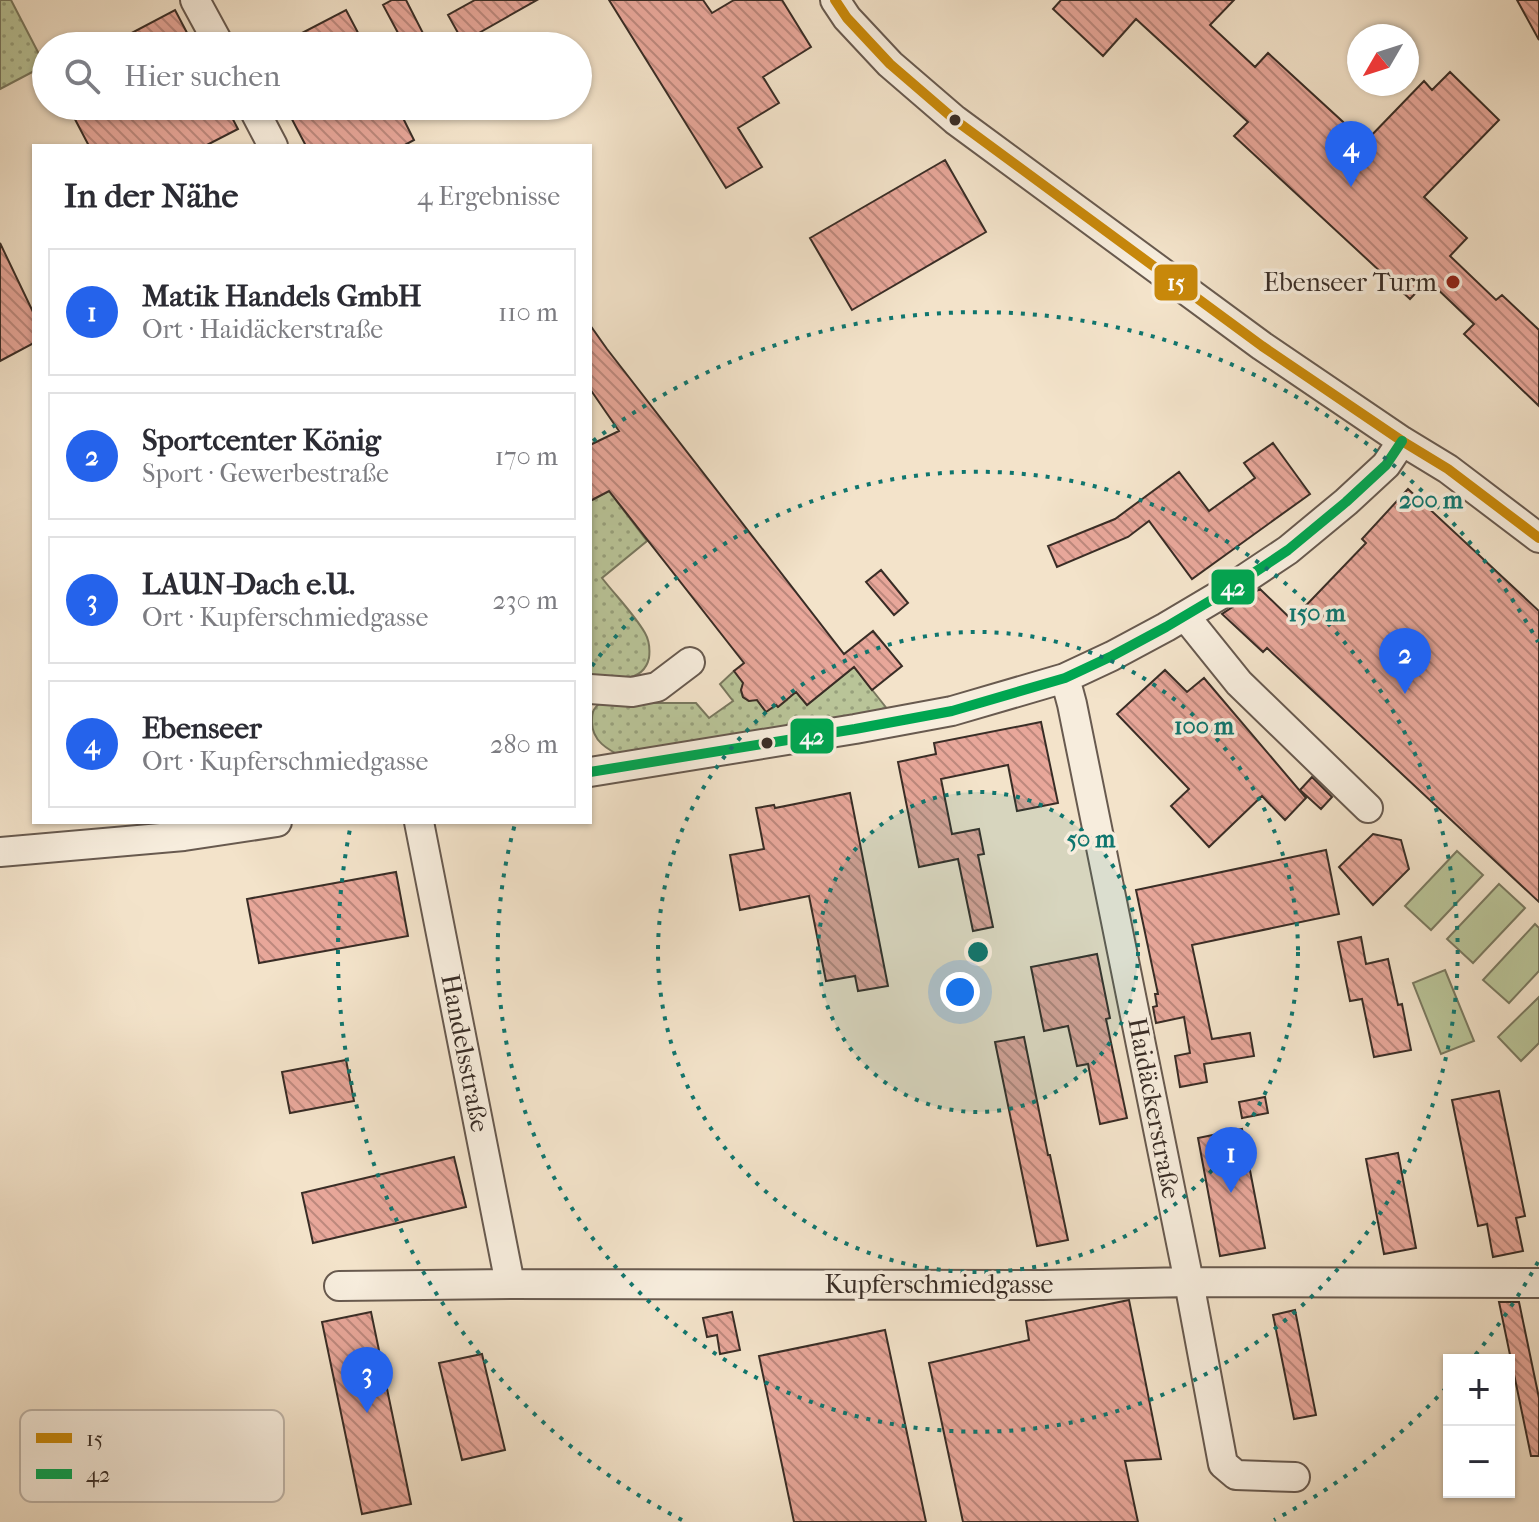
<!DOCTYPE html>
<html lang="de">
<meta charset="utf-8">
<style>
:root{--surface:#fff;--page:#f7f7f7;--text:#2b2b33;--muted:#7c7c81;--line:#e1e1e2;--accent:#2563eb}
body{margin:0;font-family:"IM FELL French Canon",serif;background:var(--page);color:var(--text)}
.controls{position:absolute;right:24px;bottom:24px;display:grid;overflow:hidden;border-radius:0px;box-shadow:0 2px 6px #0004}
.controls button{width:72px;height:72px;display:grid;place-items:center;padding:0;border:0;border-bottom:2px solid var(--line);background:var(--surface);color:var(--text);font:40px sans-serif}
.compass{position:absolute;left:1347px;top:24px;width:72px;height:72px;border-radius:50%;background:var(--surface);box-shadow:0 2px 6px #0004;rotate:231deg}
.you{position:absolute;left:960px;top:992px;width:28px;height:28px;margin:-20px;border:6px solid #fff;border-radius:50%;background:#1a73e8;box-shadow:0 0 0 12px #1a73e833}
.badge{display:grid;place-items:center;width:52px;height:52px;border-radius:50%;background:var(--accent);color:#fff;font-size:26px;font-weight:700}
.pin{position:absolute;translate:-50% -66px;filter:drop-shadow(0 2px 4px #0008)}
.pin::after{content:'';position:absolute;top:42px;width:28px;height:24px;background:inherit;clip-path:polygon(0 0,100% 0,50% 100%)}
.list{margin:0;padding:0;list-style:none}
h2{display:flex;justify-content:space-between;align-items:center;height:104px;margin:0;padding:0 32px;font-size:34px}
h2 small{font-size:26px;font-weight:400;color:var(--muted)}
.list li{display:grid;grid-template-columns:52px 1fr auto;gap:24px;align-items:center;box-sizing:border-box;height:128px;margin:0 16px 16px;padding:0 16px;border:2px solid var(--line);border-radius:0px}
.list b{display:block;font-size:30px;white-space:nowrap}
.list p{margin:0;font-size:26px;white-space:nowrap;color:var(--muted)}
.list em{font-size:26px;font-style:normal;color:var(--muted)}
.icon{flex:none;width:44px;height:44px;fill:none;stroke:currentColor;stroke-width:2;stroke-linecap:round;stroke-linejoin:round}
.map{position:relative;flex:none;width:1539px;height:1522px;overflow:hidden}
.search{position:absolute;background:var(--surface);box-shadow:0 2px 6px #0004;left:32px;top:32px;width:560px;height:88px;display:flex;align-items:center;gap:20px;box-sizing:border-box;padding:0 28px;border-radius:44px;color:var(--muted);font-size:30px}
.panel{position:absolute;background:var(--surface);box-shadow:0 2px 6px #0004;left:32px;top:144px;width:560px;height:680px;border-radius:0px}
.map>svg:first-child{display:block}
.grass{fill:url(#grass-dots);stroke:#79785f;stroke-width:2}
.pitch{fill:#b9c498;stroke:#79785f;stroke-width:2}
.building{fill:url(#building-back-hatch);stroke:#392d26;stroke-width:2}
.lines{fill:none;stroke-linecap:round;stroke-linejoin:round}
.minor-casing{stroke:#685a4f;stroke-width:32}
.minor{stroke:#f7eddd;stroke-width:28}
.bus-1-casing{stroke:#f7eddd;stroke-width:16}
.bus-2-casing{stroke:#f7eddd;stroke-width:16}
.bus-1{stroke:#c8880a;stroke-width:10}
.bus-2{stroke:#00a651;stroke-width:10}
.ring{fill:none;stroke:#0f766e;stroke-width:4;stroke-dasharray:4 8}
.bus-dot{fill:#392d26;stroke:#f7eddd;stroke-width:3}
.poi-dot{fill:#8f2418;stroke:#f7eddd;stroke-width:3}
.labels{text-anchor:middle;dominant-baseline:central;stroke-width:7;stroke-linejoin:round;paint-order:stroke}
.poi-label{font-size:26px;fill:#392d26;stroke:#f7eddd;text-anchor:end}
.street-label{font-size:26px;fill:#392d26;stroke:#f7eddd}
.key{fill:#f7eddd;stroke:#beb3a6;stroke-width:2}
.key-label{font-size:22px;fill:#392d26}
.centre{fill:#0f766e;stroke:#f7eddd;stroke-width:4}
.ring-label{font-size:24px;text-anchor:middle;font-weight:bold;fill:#0f766e;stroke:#f7eddd;stroke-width:7;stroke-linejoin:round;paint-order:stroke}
.line-badge{stroke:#f7eddd;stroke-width:3}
.badge-label{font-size:22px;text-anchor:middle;font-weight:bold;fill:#fff}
</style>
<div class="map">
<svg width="1539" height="1522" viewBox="0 0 1539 1522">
<defs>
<pattern id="grass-dots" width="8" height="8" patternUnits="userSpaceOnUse" patternTransform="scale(2)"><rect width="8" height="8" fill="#b9c498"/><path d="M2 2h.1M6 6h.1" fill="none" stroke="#97a07c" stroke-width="1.8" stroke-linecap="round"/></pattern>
<pattern id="building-back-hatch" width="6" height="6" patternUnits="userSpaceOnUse" patternTransform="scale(2)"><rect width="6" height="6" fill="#e8a79a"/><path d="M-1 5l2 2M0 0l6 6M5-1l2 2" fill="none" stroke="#bd887d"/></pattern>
</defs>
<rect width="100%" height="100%" fill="#f3e3ca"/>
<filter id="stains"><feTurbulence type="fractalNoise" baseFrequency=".0025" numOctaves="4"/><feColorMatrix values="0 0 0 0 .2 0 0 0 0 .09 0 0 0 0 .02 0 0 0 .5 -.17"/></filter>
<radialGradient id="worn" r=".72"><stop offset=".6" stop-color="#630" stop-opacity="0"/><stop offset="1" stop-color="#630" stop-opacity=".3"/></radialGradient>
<path class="grass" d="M0 0H11L40 56 38 69 0 89Z
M609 491 647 541 602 578C616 596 634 614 645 633 649 640 650 650 649 658 643 685 611 679 590 675V501Z
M854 667 888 710 625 758C608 750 591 741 592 720 592 711 594 708 600 703H696L709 718 733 701 720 684 734 671 744 684 741 690 743 697 749 701 756 699 766 712 776 705 778 707 787 700 786 697 795 690 807 705Z"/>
<path class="pitch" d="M1457 851 1483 875 1431 930 1405 906Z
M1499 884 1525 908 1473 963 1447 939Z
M1535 924 1539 928V971L1509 1003 1483 980Z
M1445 970 1474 1041 1441 1054 1413 983Z
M1539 997V1043L1521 1061 1498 1037Z"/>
<path class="building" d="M392 0H406L427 41 418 46H405L383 5Z
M475 0H537L463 42 448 15Z
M609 0H703L712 13 734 0H782L811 47 763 77 779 103 738 128 762 167 726 188Z
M1061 0H1234L1210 25 1255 67 1268 53 1365 142 1424 81 1432 90 1450 72 1499 120 1424 197 1467 238 1450 256 1496 300 1502 295 1539 330V406L1464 334 1474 324 1428 280 1410 299 1234 136 1248 122 1136 19 1103 56 1053 9Z
M1517 0H1539V40Z
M175 10 194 46H107Z
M346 10 365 46H277Z
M68 106H226L238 129 205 146H89Z
M285 106H397L414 140 403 146H306Z
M945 160 986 232 852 310 810 238Z
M0 243 34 314V343L0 361Z
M590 325 607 349 844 654 873 631 902 666 872 690 854 667 807 705 796 692 778 707 776 705 766 712 757 700 749 701 743 697 741 690 743 683 734 671 744 663 609 491 590 501V445L619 431 590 389Z
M1273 443 1310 494 1192 579 1149 521 1128 537 1057 567 1048 546 1115 519 1179 472 1209 511 1255 478 1244 463Z
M1408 489 1539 611V902L1267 648 1263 652 1222 614 1260 589 1292 620 1366 543 1362 539Z
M881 570 908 603 894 615 866 582Z
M1165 670 1187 692 1204 678 1306 798 1285 820 1262 796 1209 847 1171 806 1189 789 1117 714Z
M1041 722 1058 803 1017 811 1008 765 941 779 952 834 979 829 984 854 978 855 993 927 973 931 958 859 919 867 898 762 936 754 934 743Z
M1312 777 1332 797 1321 809 1300 790Z
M850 793 888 986 858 991 855 976 826 981 809 896 740 910 730 855 764 849 756 808 774 805 775 808Z
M1373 834 1401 840 1409 869 1373 905 1339 867Z
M1326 850 1339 914 1192 945 1212 1039 1250 1033 1254 1056 1204 1064 1207 1082 1180 1087 1175 1056 1190 1053 1184 1017 1156 1023 1153 1007 1157 1006 1155 994H1158L1136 890Z
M396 872 408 936 259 963 247 899Z
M1361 937 1366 964 1388 959 1398 1005 1402 1004 1411 1050 1374 1057 1362 999 1350 1001 1338 942Z
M1097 954 1110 1018 1106 1019 1127 1118 1100 1124 1088 1064 1077 1066 1068 1026 1044 1031 1031 967Z
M1024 1037 1048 1155H1050L1068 1240 1037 1246 995 1042Z
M346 1060 354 1101 290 1113 282 1072Z
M1499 1091 1525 1216 1516 1218 1523 1251 1493 1257 1487 1224 1478 1226 1452 1100Z
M1265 1097 1268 1113 1242 1118 1239 1102Z
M1242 1129 1265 1248 1220 1256 1198 1138Z
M1398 1153 1416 1248 1384 1254 1366 1159Z
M454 1157 466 1207 313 1243 302 1193Z
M1129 1300 1161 1459 1125 1461 1138 1522H963L929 1363 1029 1340 1026 1321Z
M1499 1302H1519L1539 1398V1456H1531Z
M1295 1310 1316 1415 1294 1419 1273 1315Z
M371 1312 411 1504 362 1514 322 1322Z
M732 1312 740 1350 720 1354 717 1335 707 1337 703 1318Z
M885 1330 926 1522H794L759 1356Z
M482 1354 505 1450 462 1460 439 1363Z"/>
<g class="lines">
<g class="minor-casing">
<path id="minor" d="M195 0 220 46
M835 0 847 18 890 64 955 120 1262 346 1402 441 1448 469 1539 538
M252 106 273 146
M1185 616 1239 683 1368 808
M1065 678 1072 704 1189 1282 1223 1464 1236 1475 1295 1477
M590 689 632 692 657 687 690 662
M590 772 855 729 952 711 1065 678 1112 656 1166 627 1225 592 1288 550 1346 502 1386 465 1402 441
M419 822 510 1284
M0 852 184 836 277 822
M339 1286 510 1284 1043 1285 1189 1282 1539 1283"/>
</g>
<use href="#minor" class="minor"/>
<g class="bus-1-casing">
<path id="bus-1" d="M835 0 847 18 890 64 955 120 1262 346 1402 441 1448 469 1539 538"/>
</g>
<g class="bus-2-casing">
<path id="bus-2" d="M590 772 855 729 952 711 1065 678 1112 656 1166 627 1225 592 1288 550 1346 502 1386 465 1402 441"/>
</g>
<use href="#bus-1" class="bus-1"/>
<use href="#bus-2" class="bus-2"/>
</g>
<circle cx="978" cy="952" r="160" fill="#0f766e" fill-opacity=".12"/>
<g class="ring">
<circle cx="978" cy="952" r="160"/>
<circle cx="978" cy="952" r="320"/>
<path d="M592 666A480 480 0 1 1 515 824"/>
<path d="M1538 1262A640 640 0 0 1 1472 1359M1446 1388A640 640 0 0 1 1274 1520M682 1520A640 640 0 0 1 351 824M593 441A640 640 0 0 1 1538 642"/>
</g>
<g class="bus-dot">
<circle cx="955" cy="120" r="7"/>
<circle cx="767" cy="743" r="7"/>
</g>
<circle class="poi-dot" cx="1453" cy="282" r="8"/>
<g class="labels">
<g class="poi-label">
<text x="1437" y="282">Ebenseer Turm</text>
</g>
<g class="street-label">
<text transform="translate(465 1053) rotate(79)">Handelsstraße</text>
<text transform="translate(1154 1108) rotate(79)">Haidäckerstraße</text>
<text x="939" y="1284">Kupferschmiedgasse</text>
</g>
</g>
<rect x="20" y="1410" width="264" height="92" rx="12" class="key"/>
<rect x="36" y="1433" width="36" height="10" fill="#c8880a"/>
<rect x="36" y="1469" width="36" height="10" fill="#00a651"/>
<g class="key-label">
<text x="86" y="1446">15</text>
<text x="86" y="1482">42</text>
</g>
<circle cx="978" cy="952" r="12" class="centre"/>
<g class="ring-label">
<text x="1431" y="508">200 m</text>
<text x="1317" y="621">150 m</text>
<text x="1204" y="734">100 m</text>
<text x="1091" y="847">50 m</text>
</g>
<g class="line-badge">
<rect x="1153" y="263" width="46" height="39" rx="8" fill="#c8880a"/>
<rect x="1210" y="568" width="46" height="38" rx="8" fill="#00a651"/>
<rect x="789" y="717" width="46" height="38" rx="8" fill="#00a651"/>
</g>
<g class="badge-label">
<text x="1176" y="290">15</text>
<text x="1233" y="595">42</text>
<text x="812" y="744">42</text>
</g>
<rect width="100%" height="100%" filter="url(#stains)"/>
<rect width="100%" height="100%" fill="url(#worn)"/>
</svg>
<div class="controls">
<button>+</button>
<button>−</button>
</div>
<svg class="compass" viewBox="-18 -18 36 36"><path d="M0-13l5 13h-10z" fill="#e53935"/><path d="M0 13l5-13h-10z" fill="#7c7c81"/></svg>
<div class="you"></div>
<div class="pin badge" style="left:1231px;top:1193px">1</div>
<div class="pin badge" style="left:1405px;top:694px">2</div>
<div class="pin badge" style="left:367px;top:1413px">3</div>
<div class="pin badge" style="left:1351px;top:187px">4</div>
<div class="search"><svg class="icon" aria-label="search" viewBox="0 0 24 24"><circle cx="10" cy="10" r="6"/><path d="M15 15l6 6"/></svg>Hier suchen</div>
<section class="panel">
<h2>In der Nähe<small>4 Ergebnisse</small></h2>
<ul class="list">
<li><span class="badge">1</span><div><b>Matik Handels GmbH</b><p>Ort · Haidäckerstraße</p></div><em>110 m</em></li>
<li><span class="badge">2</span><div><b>Sportcenter König</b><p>Sport · Gewerbestraße</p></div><em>170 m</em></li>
<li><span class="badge">3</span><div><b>LAUN-Dach e.U.</b><p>Ort · Kupferschmiedgasse</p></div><em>230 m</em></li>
<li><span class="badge">4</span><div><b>Ebenseer</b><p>Ort · Kupferschmiedgasse</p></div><em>280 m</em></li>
</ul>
</section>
</div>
